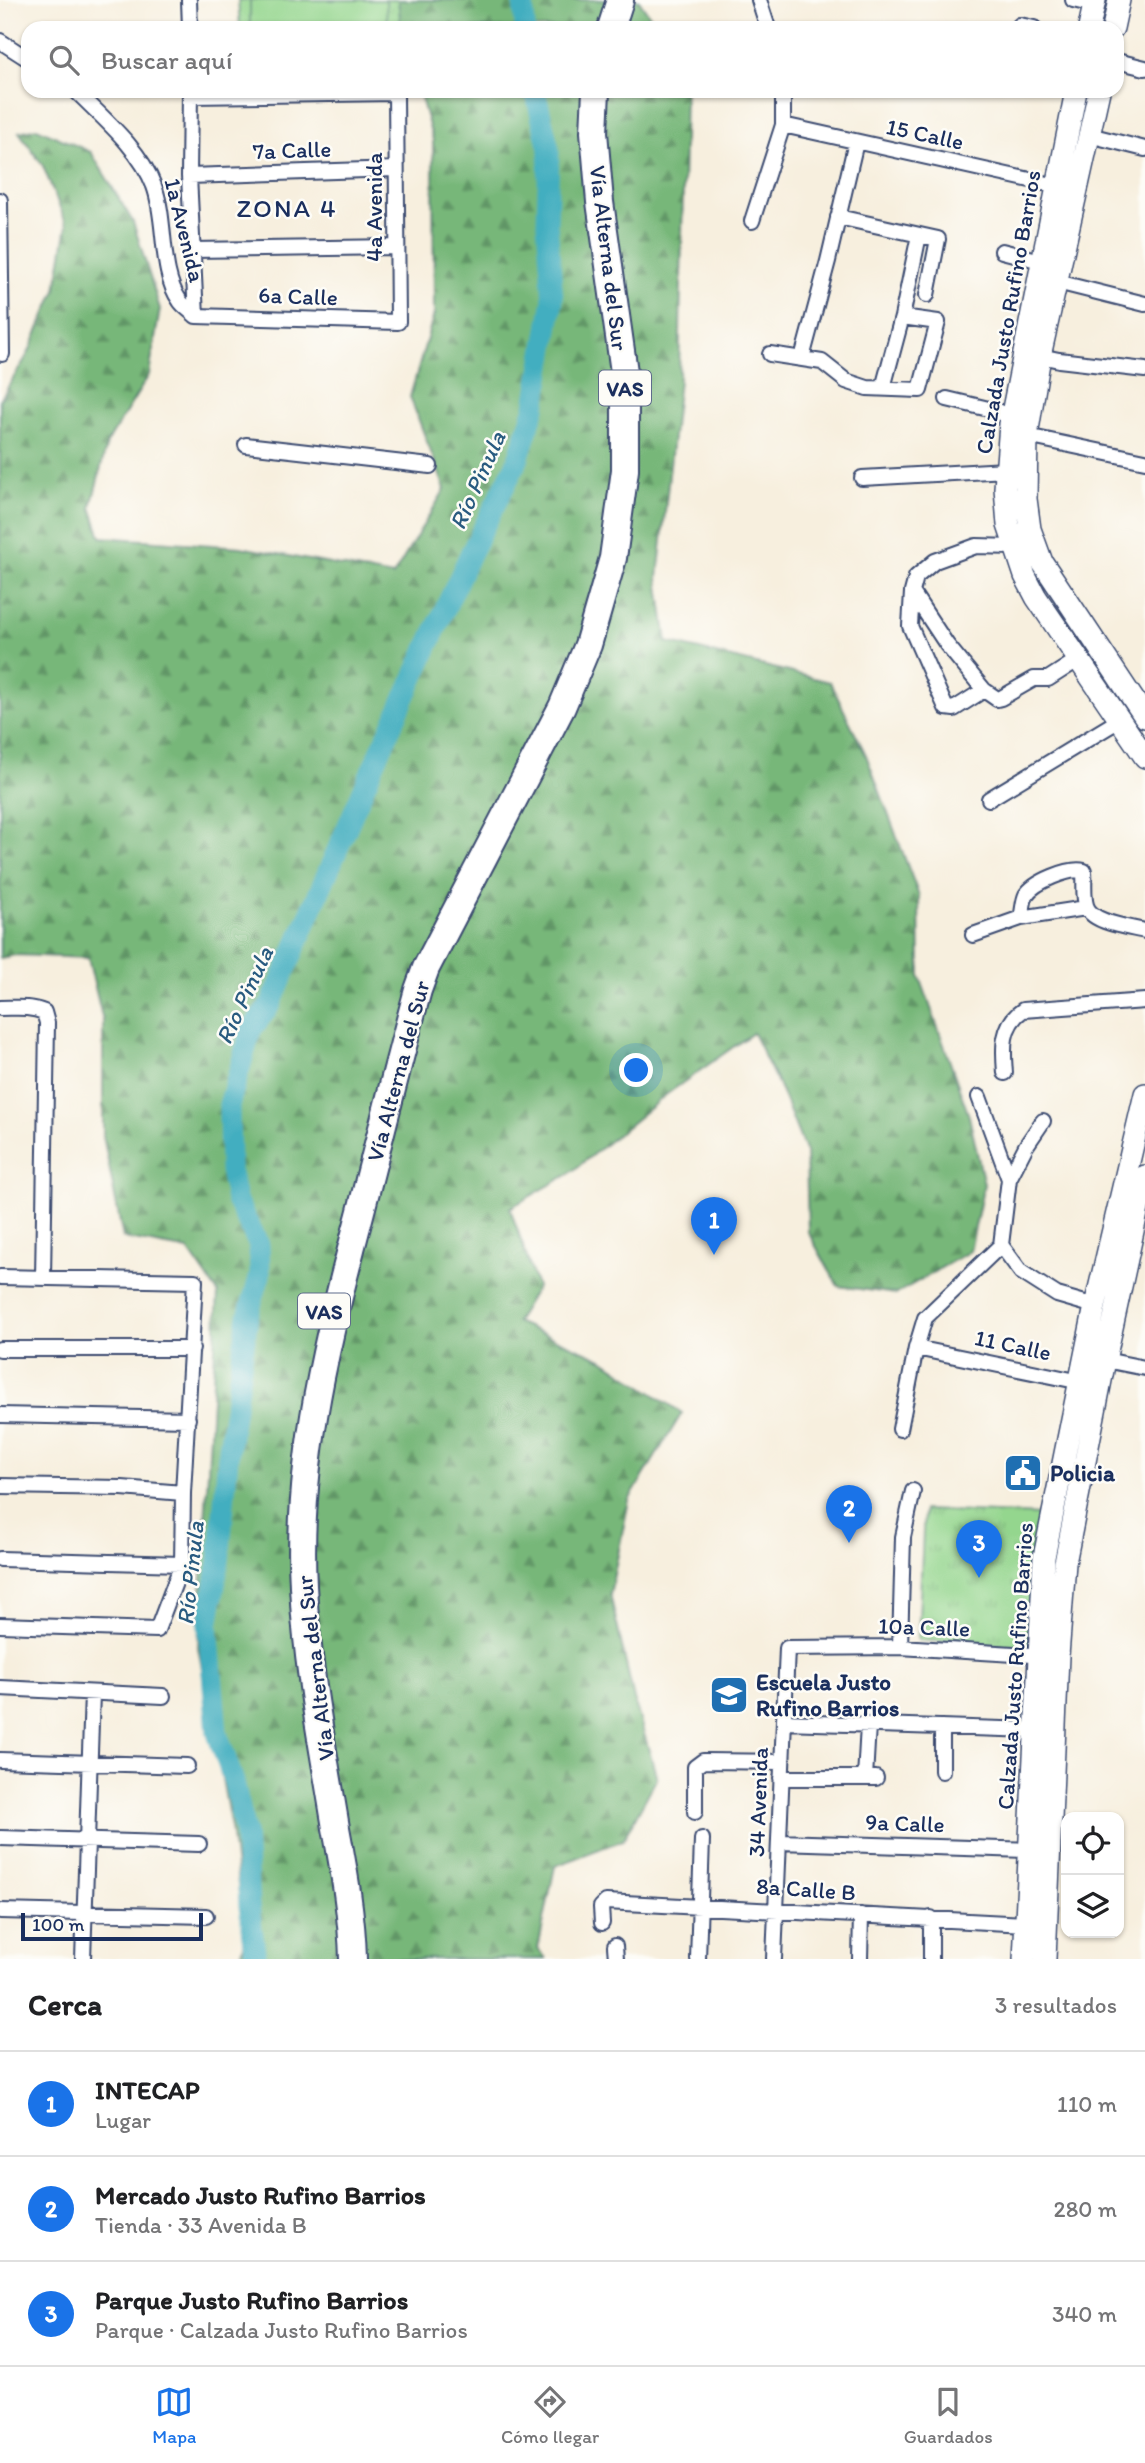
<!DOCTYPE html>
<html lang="es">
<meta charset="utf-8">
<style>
:root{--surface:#fff;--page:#f2f2f2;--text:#202124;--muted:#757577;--line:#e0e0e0;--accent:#1a73e8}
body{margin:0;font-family:Itim,sans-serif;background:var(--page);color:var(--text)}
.controls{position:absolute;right:21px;bottom:21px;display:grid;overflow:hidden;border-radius:14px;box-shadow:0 2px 5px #0004}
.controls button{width:63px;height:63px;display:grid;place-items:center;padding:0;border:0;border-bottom:2px solid var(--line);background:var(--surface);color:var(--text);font:35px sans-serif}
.scale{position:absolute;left:21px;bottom:18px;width:182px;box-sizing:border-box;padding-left:7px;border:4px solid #1b2f5e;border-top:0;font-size:19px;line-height:24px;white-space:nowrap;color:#1b2f5e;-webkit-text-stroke:5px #fdfcf7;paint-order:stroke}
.you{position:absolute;left:637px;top:1071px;width:24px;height:24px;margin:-18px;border:5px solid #fff;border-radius:50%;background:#1a73e8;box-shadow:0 0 0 10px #1a73e833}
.badge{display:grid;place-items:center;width:46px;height:46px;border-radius:50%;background:var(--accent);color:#fff;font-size:23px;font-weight:700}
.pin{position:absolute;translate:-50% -58px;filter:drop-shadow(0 2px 4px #0008)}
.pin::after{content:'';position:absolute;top:37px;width:24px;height:21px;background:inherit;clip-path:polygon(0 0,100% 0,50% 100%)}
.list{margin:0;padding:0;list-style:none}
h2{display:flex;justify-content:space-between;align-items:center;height:91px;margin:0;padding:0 28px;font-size:30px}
h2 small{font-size:23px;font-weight:400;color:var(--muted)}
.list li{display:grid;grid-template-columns:46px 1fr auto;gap:21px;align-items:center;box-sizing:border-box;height:105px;padding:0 28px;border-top:2px solid var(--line)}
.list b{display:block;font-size:26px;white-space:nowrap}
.list p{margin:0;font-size:23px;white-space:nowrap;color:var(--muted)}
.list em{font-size:23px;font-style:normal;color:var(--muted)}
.icon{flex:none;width:38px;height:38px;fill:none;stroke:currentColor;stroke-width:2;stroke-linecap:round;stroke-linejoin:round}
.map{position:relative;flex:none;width:1145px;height:1959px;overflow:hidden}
.search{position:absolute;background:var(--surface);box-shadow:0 2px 5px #0004;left:21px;right:21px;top:21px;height:77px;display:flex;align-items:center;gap:18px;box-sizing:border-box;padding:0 24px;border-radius:21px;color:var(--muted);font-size:26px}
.sheet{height:406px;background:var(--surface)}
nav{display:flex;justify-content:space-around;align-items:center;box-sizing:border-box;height:98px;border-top:2px solid var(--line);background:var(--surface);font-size:19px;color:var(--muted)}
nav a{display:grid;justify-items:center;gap:4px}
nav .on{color:var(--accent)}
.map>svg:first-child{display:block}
.forest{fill:url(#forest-firs);stroke:#49736c;stroke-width:2}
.park{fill:url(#park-tufts);stroke:#588276;stroke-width:2}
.pitch{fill:#94d68e;stroke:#588276;stroke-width:2}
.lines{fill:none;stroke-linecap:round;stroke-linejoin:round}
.river{stroke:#42aec0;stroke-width:21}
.street-casing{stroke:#3c4c71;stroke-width:18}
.secondary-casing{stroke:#3c4c71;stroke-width:24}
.highway-casing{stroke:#3c4c71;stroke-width:30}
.street{stroke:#fff;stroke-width:14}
.secondary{stroke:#fff;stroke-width:21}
.highway{stroke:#fff;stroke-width:26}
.labels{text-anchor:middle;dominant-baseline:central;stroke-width:5;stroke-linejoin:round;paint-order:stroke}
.shield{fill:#fdfcf7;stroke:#5f6c8c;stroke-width:2}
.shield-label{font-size:21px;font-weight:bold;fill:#1b2f5e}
.street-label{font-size:23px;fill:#1b2f5e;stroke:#fdfcf7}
.poi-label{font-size:23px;font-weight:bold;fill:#1b2f5e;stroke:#fdfcf7;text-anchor:start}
.water-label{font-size:24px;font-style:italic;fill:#295b80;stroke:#fdfcf7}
.quarter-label{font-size:26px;letter-spacing:2px;fill:#1b2f5e;stroke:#fdfcf7}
</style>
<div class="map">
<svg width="1145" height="1959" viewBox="0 0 1145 1959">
<defs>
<pattern id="forest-firs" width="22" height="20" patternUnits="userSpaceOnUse" patternTransform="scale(1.75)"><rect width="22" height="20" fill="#77b779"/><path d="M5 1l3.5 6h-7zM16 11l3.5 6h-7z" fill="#619566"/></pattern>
<pattern id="park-tufts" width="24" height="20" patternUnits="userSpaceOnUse" patternTransform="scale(1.75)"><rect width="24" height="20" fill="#94d68e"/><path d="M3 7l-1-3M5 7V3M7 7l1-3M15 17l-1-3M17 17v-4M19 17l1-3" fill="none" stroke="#7fb87d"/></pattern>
</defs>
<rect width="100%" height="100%" fill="#fdfcf7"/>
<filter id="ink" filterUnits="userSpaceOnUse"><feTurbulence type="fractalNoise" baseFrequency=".0143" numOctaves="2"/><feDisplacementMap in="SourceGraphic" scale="14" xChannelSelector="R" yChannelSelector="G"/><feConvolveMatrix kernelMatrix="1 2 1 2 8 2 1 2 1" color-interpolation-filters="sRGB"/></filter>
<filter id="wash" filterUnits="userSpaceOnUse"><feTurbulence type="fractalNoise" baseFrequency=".00686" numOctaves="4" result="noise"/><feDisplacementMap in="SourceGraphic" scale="28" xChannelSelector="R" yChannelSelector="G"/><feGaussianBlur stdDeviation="1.57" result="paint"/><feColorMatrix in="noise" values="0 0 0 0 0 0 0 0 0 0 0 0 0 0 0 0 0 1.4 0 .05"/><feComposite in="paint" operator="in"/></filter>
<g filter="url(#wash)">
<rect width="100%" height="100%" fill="#f7efde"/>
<path class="forest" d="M398 0H639L658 28H401Z
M419 91H685L679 380 658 578 667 642 830 682 866 755 919 896 920 977 969 1116 984 1184 970 1251 896 1294 838 1286 808 1232 806 1153 781 1090 753 1033 667 1094 569 1174 510 1208 537 1287 516 1322 602 1359 682 1413 629 1500 610 1594 634 1699 657 1778 623 1840 555 1866 538 1949 546 1959H240L245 1941 231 1828 198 1647 218 1293 188 1250 123 1238 103 1136V1021L88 958 15 955 0 958V400L28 354 56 290 67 225 43 166 19 132 37 128 91 152 133 222 160 309 149 375 107 443 91 507 101 537 241 547 393 576 445 489 410 397 434 314 433 140Z"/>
<path class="park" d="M238 0H398L401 28H240Z
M924 1510 1042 1515 1032 1647 918 1640Z"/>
<path class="pitch" d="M250 0H386L387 28H250Z"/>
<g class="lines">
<path class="river" d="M523 0 525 28
M256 1959 249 1906 245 1833 234 1782 217 1733 208 1625 219 1561 228 1456 248 1316 260 1275 259 1245 236 1200 230 1170 229 1105 251 1030 271 1004 370 774 470 554 517 462 535 407 553 299 547 224 549 149 535 91"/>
</g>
</g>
<g filter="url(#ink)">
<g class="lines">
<g class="street-casing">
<path id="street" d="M189 0 190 28
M759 0 768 28
M1073 0 1094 5
M1020 25 1034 28
M0 41 28 59
M1117 61 1145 68
M76 91C104 119 140 149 154 186 167 220 159 272 180 301 184 307 191 311 196 316
M190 91 189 176 196 316
M190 96 396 93 398 322 196 316
M783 125 1057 186
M1089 135 1145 149
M189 176 396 169
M0 200 2 354
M838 217 938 239 927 295
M752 221 783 125V91
M191 250 396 247
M1002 251 1041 261
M1057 282 1145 304
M770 354 822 362 846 381 867 388 920 390 938 322 902 317
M1040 356 1059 360 1145 370
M802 358 828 261 856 142
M883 388 902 317 919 235
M947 399 997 411 1011 418
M1027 436 1145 461
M246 445 430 466
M862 478 1007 470
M1014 547 976 546 935 561 916 577 912 592 910 626 946 708 954 709 984 690 997 699 1001 698 1034 679H1048L1079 659
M912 592 947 645 984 690
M989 799 1121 719
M1021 918C1023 911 1023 901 1026 895 1034 882 1070 867 1084 871 1085 882 1083 895 1086 905 1090 923 1129 927 1145 931
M973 935 1021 918 1086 908
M0 1008C15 1008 30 1006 44 1012L47 1023 43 1278
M1005 1073C1003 1049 1001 1025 1023 1010L1145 1001
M979 1097 1009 1179
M1001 1245 1021 1272 1057 1295 1095 1306
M0 1277 195 1281 183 1493 182 1564 157 1630 0 1625
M916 1348 1086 1383
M0 1349H192
M1105 1360 1145 1368
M0 1415 188 1419
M900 1429 916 1348 925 1318 1001 1245 1009 1179 1026 1146 1043 1121
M0 1486 122 1488 183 1493
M0 1559 182 1564
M900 1647 903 1537 913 1491
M0 1688 163 1696
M784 1722 1036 1730
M0 1760 187 1766
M942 1771V1727
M781 1778H876
M865 1778 868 1725
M695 1812V1767L703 1761 782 1762
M0 1838 199 1844
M779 1842 1030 1850
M0 1911 206 1916
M602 1923 601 1907 606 1902 1026 1924
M615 1946 616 1959
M83 1959 92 1693
M698 1959 702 1839
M774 1959 787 1648 900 1647 1048 1656
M860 1959 861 1915
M931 1959V1918"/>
</g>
<g class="secondary-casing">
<path id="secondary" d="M1089 28 1095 0
M1113 28 1119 0
M1076 91 1010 424 1005 488 1008 525 1025 576 1036 597 1145 757
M1099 91 1040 356 1027 436 1026 499 1030 529 1042 562 1145 717
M1024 1959 1044 1557 1095 1306 1145 1094
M1045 1959 1058 1656 1065 1563 1105 1360 1145 1176"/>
</g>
<g class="highway-casing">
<path id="highway" d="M611 28 620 0
M353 1959C352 1915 344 1871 336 1828 323 1748 307 1668 303 1586 296 1459 329 1333 361 1211 380 1137 398 1063 418 990L426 968 562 707 588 645 613 558 625 470V379L600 202 594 132 596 91"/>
</g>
<use href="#street" class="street"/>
<use href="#secondary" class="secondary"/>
<use href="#highway" class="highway"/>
</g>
</g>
<defs>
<g id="civic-square" transform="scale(2.0125)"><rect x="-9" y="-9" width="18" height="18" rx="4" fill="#1f6fb2" stroke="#fdfcf7"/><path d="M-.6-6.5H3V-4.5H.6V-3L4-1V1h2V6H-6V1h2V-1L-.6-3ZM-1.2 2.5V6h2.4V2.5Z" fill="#fff"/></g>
<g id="school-square" transform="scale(2.0125)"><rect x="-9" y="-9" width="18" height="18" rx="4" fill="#1f6fb2" stroke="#fdfcf7"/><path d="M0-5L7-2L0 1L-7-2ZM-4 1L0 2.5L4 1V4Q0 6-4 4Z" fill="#fff"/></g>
</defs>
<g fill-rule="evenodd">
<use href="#civic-square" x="1023" y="1473"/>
<use href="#school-square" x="729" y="1695"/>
</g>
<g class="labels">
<g class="shield">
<rect x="599" y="370.5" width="52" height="35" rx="5"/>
<rect x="298" y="1293.5" width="52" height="35" rx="5"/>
</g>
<g class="shield-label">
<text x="625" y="388">VAS</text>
<text x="324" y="1311">VAS</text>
</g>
<g class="street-label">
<text transform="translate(925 134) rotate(12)">15 Calle</text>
<text transform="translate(292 150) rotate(-2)">7a Calle</text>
<text transform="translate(374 207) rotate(-90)">4a Avenida</text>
<text transform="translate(185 230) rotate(76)">1a Avenida</text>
<text transform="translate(609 258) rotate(83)">Vía Alterna del Sur</text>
<text transform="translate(298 296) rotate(2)">6a Calle</text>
<text transform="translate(1008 312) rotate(-80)">Calzada Justo Rufino Barrios</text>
<text transform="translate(398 1071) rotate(-75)">Vía Alterna del Sur</text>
<text transform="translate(1013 1345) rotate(12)">11 Calle</text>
<text transform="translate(924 1627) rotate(2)">10a Calle</text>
<text transform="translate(1015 1666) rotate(-86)">Calzada Justo Rufino Barrios</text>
<text transform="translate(315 1668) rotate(-97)">Vía Alterna del Sur</text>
<text transform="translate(758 1802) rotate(-88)">34 Avenida</text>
<text transform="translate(905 1823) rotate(2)">9a Calle</text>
<text transform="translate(806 1889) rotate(4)">8a Calle B</text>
</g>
<g class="poi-label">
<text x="1050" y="1473">Policia</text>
<text x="756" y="1682">Escuela Justo<tspan x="756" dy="26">Rufino Barrios</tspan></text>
</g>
<g class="water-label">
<text transform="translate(477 480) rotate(-66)">Río Pinula</text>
<text transform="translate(244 995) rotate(-65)">Río Pinula</text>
<text transform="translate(190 1573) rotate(-84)">Río Pinula</text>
</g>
<g class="quarter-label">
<text x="287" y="208">ZONA 4</text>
</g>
</g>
</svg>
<div class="controls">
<button><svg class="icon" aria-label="locate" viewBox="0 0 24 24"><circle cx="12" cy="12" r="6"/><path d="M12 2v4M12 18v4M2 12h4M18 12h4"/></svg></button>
<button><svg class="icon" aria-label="layers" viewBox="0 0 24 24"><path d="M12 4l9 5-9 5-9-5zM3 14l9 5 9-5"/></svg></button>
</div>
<div class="scale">100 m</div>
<div class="you"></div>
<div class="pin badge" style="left:714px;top:1255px">1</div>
<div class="pin badge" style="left:849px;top:1543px">2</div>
<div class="pin badge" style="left:979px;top:1578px">3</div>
<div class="search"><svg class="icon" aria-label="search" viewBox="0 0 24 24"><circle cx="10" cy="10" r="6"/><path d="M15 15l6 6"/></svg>Buscar aquí</div>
</div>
<section class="sheet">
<h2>Cerca<small>3 resultados</small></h2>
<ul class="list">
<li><span class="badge">1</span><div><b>INTECAP</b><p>Lugar</p></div><em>110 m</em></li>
<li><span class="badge">2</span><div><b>Mercado Justo Rufino Barrios</b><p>Tienda · 33 Avenida B</p></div><em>280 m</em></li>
<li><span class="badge">3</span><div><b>Parque Justo Rufino Barrios</b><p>Parque · Calzada Justo Rufino Barrios</p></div><em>340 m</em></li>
</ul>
</section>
<nav>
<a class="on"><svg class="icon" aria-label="map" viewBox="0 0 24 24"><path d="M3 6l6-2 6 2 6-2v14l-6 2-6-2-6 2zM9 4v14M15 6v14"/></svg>Mapa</a>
<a><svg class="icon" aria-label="directions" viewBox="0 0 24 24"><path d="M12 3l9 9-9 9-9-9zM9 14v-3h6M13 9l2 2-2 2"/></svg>Cómo llegar</a>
<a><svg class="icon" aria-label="saved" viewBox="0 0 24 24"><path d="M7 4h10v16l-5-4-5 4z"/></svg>Guardados</a>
</nav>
